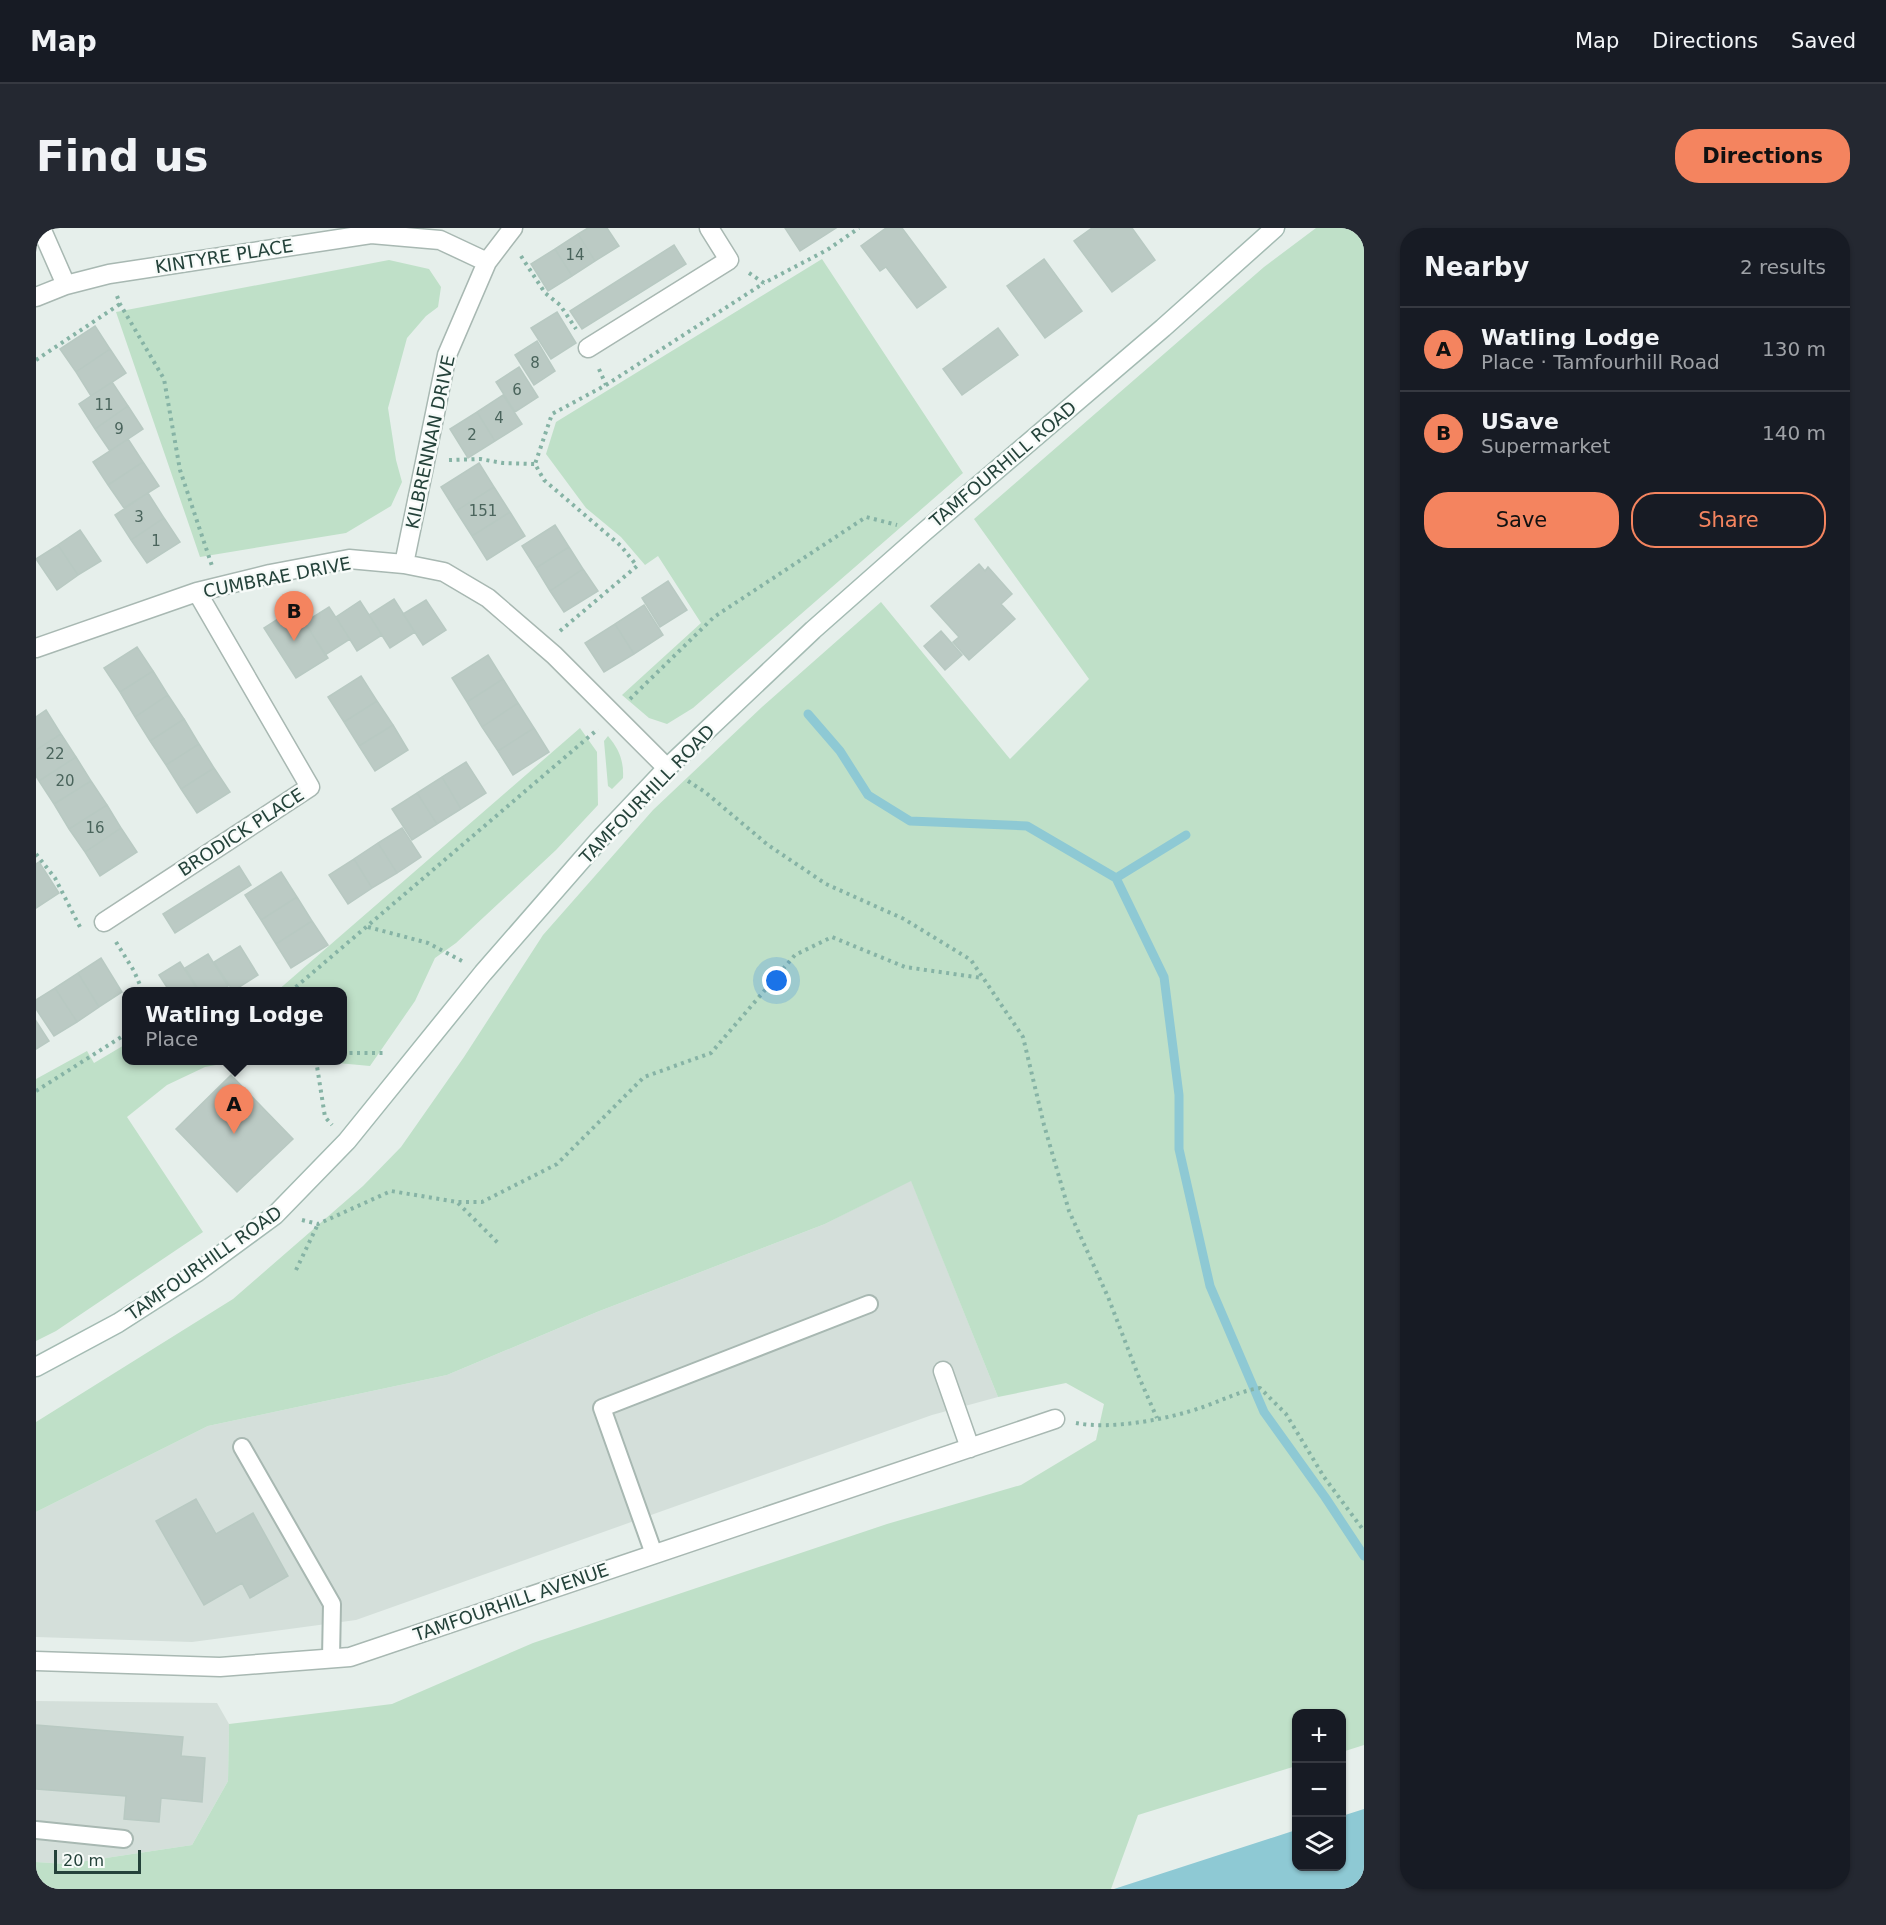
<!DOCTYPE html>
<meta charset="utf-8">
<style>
:root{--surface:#171b24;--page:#242831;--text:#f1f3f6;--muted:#9ea1a6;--line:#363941;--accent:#f4845f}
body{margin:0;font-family:"DejaVu Sans",sans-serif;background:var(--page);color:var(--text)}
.controls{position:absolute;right:18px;bottom:18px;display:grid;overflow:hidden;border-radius:12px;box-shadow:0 2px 4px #0004}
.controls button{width:54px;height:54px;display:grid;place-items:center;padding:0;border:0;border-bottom:2px solid var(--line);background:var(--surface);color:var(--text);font:30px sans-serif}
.scale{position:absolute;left:18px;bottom:15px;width:87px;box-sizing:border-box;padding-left:6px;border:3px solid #24423a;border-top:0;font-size:16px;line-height:21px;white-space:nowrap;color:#24423a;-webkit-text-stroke:4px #f7fbf9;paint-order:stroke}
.you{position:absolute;left:741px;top:753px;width:21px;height:21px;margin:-15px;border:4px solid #fff;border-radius:50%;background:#1a73e8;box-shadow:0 0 0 9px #1a73e833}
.badge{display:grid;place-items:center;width:39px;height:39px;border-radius:50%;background:var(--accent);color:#111;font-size:20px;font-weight:700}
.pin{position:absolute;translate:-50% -50px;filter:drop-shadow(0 2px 3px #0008)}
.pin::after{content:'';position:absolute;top:32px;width:21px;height:18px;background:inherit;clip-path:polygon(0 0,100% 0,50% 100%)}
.popup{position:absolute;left:86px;top:759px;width:225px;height:78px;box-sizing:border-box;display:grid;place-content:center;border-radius:12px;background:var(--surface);filter:drop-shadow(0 2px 4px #0005);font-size:20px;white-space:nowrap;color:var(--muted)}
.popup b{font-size:22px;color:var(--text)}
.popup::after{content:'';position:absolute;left:50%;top:100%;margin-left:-12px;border:12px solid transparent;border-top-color:var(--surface)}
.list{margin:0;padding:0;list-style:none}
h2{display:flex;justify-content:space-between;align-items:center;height:78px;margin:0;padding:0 24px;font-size:26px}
h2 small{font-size:20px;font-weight:400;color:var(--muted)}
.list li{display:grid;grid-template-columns:39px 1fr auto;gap:18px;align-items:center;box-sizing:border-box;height:84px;padding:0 24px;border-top:2px solid var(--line)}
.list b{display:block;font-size:22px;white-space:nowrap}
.list p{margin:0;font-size:20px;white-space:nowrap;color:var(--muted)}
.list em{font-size:20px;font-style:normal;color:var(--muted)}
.actions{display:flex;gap:12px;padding:18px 24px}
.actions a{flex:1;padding:14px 0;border:2px solid var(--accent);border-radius:24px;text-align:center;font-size:21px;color:var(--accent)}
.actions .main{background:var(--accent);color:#111}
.icon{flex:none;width:33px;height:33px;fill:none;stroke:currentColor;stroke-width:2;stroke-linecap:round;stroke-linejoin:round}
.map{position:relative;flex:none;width:1328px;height:1661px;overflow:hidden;border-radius:24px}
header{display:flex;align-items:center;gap:36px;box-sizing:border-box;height:84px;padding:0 30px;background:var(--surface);border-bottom:2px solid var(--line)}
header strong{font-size:28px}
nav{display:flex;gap:33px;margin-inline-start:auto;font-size:21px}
.intro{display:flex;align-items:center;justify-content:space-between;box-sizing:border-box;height:144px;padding:0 36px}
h1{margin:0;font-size:42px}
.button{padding:15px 27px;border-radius:24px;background:var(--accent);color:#111;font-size:21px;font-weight:700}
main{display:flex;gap:36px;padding:0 36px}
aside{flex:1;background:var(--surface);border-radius:24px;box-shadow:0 2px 4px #0004}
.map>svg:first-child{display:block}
.built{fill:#d4dfda}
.green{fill:#bfe0c8}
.water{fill:#8ec9d4}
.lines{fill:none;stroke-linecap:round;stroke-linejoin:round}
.stream{stroke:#8ec9d4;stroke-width:9}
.building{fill:#bbcac4;stroke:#b8c9c2;stroke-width:1.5}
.lane-casing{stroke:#a8b8b2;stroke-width:20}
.street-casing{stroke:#a8b8b2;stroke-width:21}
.secondary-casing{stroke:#a4bbb3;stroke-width:21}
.path{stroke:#86b3a5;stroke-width:4;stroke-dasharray:3 4.5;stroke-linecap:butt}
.lane{stroke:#fff;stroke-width:16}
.street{stroke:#fff;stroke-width:18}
.secondary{stroke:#fff;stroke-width:18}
.labels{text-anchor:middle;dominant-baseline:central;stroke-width:5;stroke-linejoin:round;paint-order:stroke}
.number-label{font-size:15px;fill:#4a645c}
.street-label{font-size:18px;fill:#24423a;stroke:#f7fbf9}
</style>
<header>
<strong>Map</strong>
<nav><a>Map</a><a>Directions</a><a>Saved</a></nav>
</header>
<div class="intro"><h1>Find us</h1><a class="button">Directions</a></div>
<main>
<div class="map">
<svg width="1328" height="1661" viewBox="0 0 1328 1661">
<rect width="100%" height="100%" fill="#e6efeb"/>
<path class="built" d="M875 952 962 1169 896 1187 320 1392 156 1414 0 1409V1284L172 1198 411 1147 561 1084 789 996Z
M0 1473 181 1475 193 1496 192 1553 156 1617 30 1636 0 1634Z"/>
<path class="green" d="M1280 0H1328V1517L1306 1524V1486H1260V1538L1102 1587 1075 1661H0V1634L30 1636 156 1617 192 1553 193 1496 356 1476 497 1415 851 1296 985 1257 1060 1212 1068 1176 1030 1155 962 1169 875 953 789 996 561 1084 411 1147 172 1198 0 1284V1194L197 1071 327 958 365 919 428 829 507 707 617 582 726 479 845 374 974 531 1053 451 938 291 1228 39Z
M786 31 927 245 657 480 631 496 613 490 586 467 665 395 622 328 609 337 585 309 550 280 510 226 520 194Z
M353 32 393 41 405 59 402 79 390 88 371 110 352 180 360 232 366 254 355 278 310 305 164 329 80 84Z
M544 500 561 524 562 577 520 622 420 715 399 730 379 773 334 838 280 833 306 832V764L241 763Z
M572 508C583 521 588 533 587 550L576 561 572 558 568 513Z
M90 816V832L202 833 169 839 131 857 91 889 167 1004 20 1103 0 1113V851L51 823 58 835Z"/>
<path class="water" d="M1328 1581V1661H1078L1260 1602V1638H1306V1588Z"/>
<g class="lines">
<path class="stream" d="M772 486 804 523 832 567 874 593 991 598 1080 650 1128 749 1143 867V921L1174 1058 1228 1184 1289 1269 1328 1328
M1080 650 1150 607"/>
</g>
<path class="building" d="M552 0H571L583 18 559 33 542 6Z
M749 0H800L764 23Z
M850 0H866L910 59 881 80 850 39 844 43 825 18Z
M1056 0H1096L1119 32 1076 64 1038 13Z
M542 6 559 33 536 48 519 21Z
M638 17 650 36 546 101 534 83Z
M519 21 536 48 512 63 495 36Z
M1008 31 1046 83 1009 110 971 58Z
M521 84 540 115 515 131 495 100Z
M59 98 74 121 40 144 24 121Z
M962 100 982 127 926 167 907 141Z
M501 113 519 143 498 157 479 127Z
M74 121 90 145 55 168 40 144Z
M483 139 502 169 479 184 460 154Z
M76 154 92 178 59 201 43 176Z
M467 167 486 196 459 213 441 184Z
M92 178 107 201 74 223 59 201Z
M441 184 459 213 432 230 414 201Z
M92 211 107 234 72 257 57 234Z
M107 234 123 258 88 280 72 257Z
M443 235 458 259 420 283 405 259Z
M458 259 474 284 436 308 420 283Z
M112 265 128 290 95 312 79 287Z
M474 284 489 308 451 332 436 308Z
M128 290 144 314 111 335 95 312Z
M519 297 533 319 500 340 486 318Z
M44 302 65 333 42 347 22 317Z
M22 317 42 347 21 362 0 331Z
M533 319 547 341 514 363 500 340Z
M943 336 949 343 952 339 976 366 965 376 979 391 933 432 917 414 923 409 895 378Z
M547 341 562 363 528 384 514 363Z
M632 353 651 382 624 399 606 370Z
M358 371 379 404 354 420 333 387Z
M390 372 410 402 387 417 367 386Z
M324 373 346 407 321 423 300 389Z
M608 377 627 407 598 426 579 396Z
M293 379 314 411 289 427 269 394Z
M259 380 292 430 260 450 228 400Z
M579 396 598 426 568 444 549 415Z
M905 403 926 427 909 442 888 418Z
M101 419 117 443 84 464 68 440Z
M452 427 467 451 431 474 416 450Z
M117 443 132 467 99 489 84 464Z
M325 448 341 473 308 494 292 469Z
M467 451 482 475 446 499 431 474Z
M132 467 148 491 114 513 99 489Z
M341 473 357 497 323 518 308 494Z
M482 475 498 500 462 523 446 499Z
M10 482 25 506 0 522V489Z
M148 491 163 516 130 537 114 513Z
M357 497 372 522 339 543 323 518Z
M498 500 513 524 477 547 462 523Z
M25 506 40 529 3 553 0 548V522Z
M163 516 178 540 145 561 130 537Z
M40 529 55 553 18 576 3 553Z
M430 534 450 565 425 581 406 549Z
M178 540 194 564 161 585 145 561Z
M406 549 425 581 401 596 381 565Z
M55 553 71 577 33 601 18 576Z
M381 565 401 596 376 612 356 581Z
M71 577 85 600 49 624 33 601Z
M85 600 101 624 64 648 49 624Z
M366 600 385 629 361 645 342 615Z
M342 615 361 645 336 660 318 631Z
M318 631 336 660 312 676 293 647Z
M3 634 23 665 0 680V636Z
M203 638 215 657 139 705 127 686Z
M245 644 261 669 225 692 209 667Z
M261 669 276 693 240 716 225 692Z
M276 693 292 717 255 740 240 716Z
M204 718 222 747 197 763 178 734Z
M172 726 192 758 183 764H164L149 740Z
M65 730 86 764 63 779 42 745Z
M144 734 163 764H134L123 747Z
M42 745 63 779 41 794 19 760Z
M19 760 41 794 18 808 0 781V772Z
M0 793 13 813 0 821Z
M195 847 257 911 201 964 140 901Z
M160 1271 180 1306 217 1285 252 1348 214 1370 206 1355 168 1377 120 1293Z
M0 1497 147 1509 145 1528 169 1530 166 1574 125 1570 123 1594 88 1591 90 1568 0 1561Z"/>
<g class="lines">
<g class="lane-casing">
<path id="lane" d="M206 1219 296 1376 295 1430
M618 1326 566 1180 833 1076
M0 1602 88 1611"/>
</g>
<g class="street-casing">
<path id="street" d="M5 0 30 57
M0 69 30 57 73 46 335 6 404 12 451 34
M552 120 693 32 673 0
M368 336 411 127 451 34 477 0
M0 420 161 364 234 346 313 331 368 336 408 344 452 370 518 427 631 540
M68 694 274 559 161 364
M907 1143 934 1220
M0 1433 184 1439 314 1429 1019 1191"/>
</g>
<g class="secondary-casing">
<path id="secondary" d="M0 1139 82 1095 160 1045 239 987 311 913 447 745 563 612 631 540 777 402 888 304 1127 100 1239 0"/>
</g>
<path class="path" d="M485 28 509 65 524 77 540 101
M713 45 728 55 791 22 823 0
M81 68 84 76 128 151 144 242 176 338
M0 132 84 76
M563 141 570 157
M413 232 444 231 467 235 499 236
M524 403 601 338 585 318 508 252 499 236 516 186 570 157 728 55
M594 471 678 389 830 289 861 297
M652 553 669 564 732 617 790 656 868 691 935 732 987 809 1008 897 1033 983 1072 1069 1102 1147 1121 1190
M0 626 19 650 44 699
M332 699 392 715 426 733
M80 714 98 743 107 764
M254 764 562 501
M306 825H351
M280 832 289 889 296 897
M0 863 90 806
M422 975 462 1015
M266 992 282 996 355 963 421 974H446L521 936 608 849 675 825 759 727 796 709 869 739 946 750
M260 1042 282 996
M1040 1195C1076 1202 1133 1191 1167 1179 1187 1172 1204 1163 1224 1160L1250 1186 1288 1249 1328 1303"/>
<use href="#lane" class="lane"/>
<use href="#street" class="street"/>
<use href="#secondary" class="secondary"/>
</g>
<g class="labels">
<g class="number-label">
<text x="539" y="27">14</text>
<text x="499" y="135">8</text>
<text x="481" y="162">6</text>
<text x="68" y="177">11</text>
<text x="463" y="190">4</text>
<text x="83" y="201">9</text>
<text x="436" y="207">2</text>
<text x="447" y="283">151</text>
<text x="103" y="289">3</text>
<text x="120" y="313">1</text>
<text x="19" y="526">22</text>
<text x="29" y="553">20</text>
<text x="59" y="600">16</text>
</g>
<g class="street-label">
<text transform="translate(188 28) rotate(-9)">KINTYRE PLACE</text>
<text transform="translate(394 214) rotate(-78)">KILBRENNAN DRIVE</text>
<text transform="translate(967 236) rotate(-40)">TAMFOURHILL ROAD</text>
<text transform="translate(241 349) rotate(-11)">CUMBRAE DRIVE</text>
<text transform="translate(611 566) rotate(-46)">TAMFOURHILL ROAD</text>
<text transform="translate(205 604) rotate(-33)">BRODICK PLACE</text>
<text transform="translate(168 1035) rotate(-35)">TAMFOURHILL ROAD</text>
<text transform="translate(475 1374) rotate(-19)">TAMFOURHILL AVENUE</text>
</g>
</g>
</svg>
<div class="controls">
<button>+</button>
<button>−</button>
<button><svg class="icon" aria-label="layers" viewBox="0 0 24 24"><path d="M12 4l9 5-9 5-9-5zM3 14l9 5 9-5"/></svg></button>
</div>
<div class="scale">20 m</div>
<div class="you"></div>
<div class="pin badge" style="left:198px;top:906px">A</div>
<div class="popup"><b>Watling Lodge</b>Place</div>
<div class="pin badge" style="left:258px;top:413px">B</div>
</div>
<aside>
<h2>Nearby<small>2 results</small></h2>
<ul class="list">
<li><span class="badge">A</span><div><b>Watling Lodge</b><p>Place · Tamfourhill Road</p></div><em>130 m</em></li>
<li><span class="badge">B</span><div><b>USave</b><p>Supermarket</p></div><em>140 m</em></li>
</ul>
<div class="actions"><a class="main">Save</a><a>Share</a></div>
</aside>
</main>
